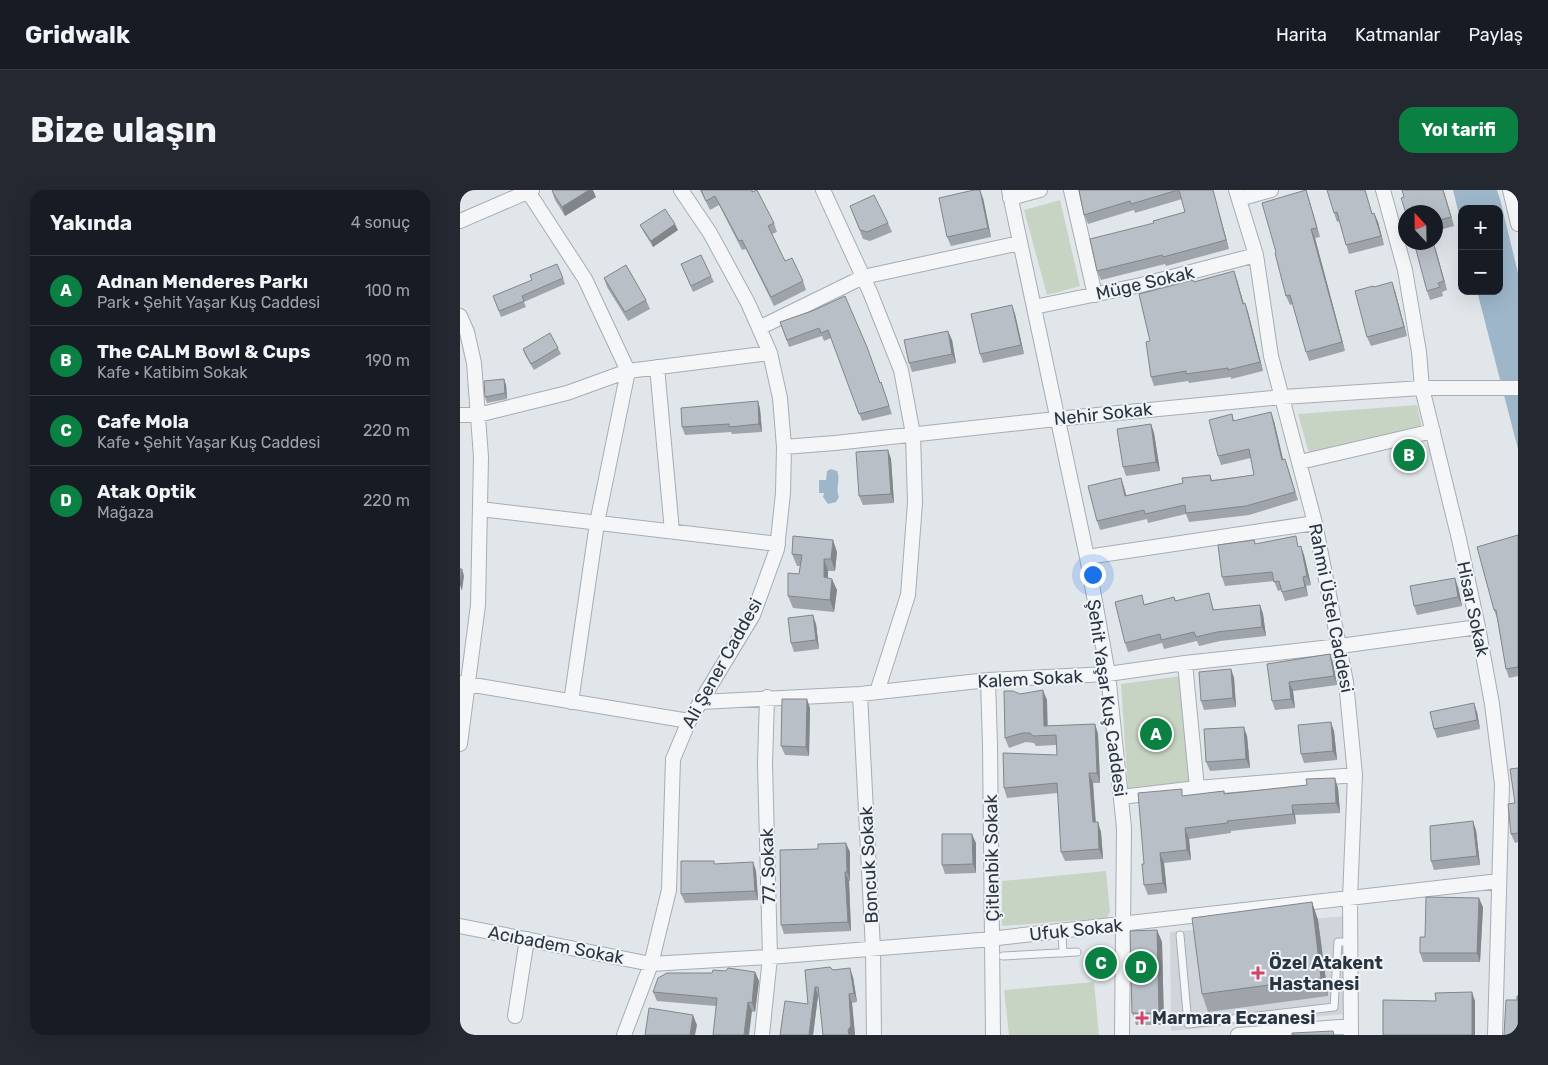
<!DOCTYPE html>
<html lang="tr">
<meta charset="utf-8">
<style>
:root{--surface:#171b24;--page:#242831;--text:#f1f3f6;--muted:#9ea1a6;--line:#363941;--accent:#0b8043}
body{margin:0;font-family:Rubik,sans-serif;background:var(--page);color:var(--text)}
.controls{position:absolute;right:15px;top:15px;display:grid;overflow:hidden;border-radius:10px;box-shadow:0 5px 20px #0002}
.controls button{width:45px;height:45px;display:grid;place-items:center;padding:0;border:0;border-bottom:1px solid var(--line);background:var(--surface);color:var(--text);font:25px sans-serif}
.compass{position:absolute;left:938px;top:15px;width:45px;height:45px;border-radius:50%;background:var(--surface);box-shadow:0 5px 20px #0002;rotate:338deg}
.you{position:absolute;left:632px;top:384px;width:18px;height:18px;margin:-12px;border:4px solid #fff;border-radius:50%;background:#1a73e8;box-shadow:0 0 0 8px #1a73e833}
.badge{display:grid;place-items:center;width:32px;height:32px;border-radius:50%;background:var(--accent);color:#fff;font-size:16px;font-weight:700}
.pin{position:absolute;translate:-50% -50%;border:2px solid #fff;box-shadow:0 1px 5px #0006}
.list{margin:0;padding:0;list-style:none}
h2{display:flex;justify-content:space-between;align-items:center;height:65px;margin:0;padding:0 20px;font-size:21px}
h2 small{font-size:16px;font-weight:400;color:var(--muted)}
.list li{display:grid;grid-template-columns:32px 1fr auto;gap:15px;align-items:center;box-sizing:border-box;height:70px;padding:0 20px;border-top:1px solid var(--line)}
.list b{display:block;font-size:19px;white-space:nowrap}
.list p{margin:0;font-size:16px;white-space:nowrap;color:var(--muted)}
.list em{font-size:16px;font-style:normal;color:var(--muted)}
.map{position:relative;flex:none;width:1058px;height:845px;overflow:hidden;border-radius:15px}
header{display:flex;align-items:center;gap:30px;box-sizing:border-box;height:70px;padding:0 25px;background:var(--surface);border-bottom:1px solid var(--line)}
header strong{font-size:24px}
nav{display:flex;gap:28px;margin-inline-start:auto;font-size:18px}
.intro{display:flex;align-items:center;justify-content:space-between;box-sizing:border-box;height:120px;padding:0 30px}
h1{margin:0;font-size:35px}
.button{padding:12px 22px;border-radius:15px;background:var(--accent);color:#fff;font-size:18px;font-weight:700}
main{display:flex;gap:30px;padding:0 30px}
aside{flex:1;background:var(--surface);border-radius:15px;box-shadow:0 5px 20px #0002}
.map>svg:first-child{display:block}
.built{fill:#d0d5dc}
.green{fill:#c8d4c3}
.water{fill:#9db6ca}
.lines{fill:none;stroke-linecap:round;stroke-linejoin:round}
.service-casing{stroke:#a6adb4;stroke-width:9}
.minor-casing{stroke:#a6adb4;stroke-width:16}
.service{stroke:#f4f6f8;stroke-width:7}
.minor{stroke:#f4f6f8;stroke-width:14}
.wall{fill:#9fa4ab}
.shaded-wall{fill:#82868b}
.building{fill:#b9bfc7;stroke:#82868b}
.poi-dot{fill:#cf4767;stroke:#f1f4f7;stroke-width:2}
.labels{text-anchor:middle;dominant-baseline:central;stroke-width:4;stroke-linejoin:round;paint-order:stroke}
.street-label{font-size:18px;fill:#2a3542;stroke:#f1f4f7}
.poi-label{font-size:18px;font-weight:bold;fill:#2a3542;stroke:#f1f4f7;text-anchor:start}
</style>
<header>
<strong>Gridwalk</strong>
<nav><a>Harita</a><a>Katmanlar</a><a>Paylaş</a></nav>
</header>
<div class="intro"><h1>Bize ulaşın</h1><a class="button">Yol tarifi</a></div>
<main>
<aside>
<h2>Yakında<small>4 sonuç</small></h2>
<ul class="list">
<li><span class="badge">A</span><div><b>Adnan Menderes Parkı</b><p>Park · Şehit Yaşar Kuş Caddesi</p></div><em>100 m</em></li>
<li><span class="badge">B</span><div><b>The CALM Bowl &amp; Cups</b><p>Kafe · Katibim Sokak</p></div><em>190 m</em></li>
<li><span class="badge">C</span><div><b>Cafe Mola</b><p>Kafe · Şehit Yaşar Kuş Caddesi</p></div><em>220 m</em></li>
<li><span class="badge">D</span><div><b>Atak Optik</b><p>Mağaza</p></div><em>220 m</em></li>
</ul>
</aside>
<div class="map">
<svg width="1058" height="845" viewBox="0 0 1058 845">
<rect width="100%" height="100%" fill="#e1e6ea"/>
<path class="built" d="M885 726V824L711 841 710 742Z"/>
<path class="green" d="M600 10 620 96 587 105 564 20Z
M957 215 963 242 850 267 838 224Z
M721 486 732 593 668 600 661 494Z
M646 681 650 721 647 728 542 736V691Z
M634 792 639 845H549L544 800Z"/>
<path class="water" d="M993 0H1037L1040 9 1058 83V259L1017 101H1039V19H1002V37Z
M371 279 377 281C381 290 375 298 379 307L376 312 368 314 363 307 364 303H359V290H366L367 281Z"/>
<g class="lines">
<g class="service-casing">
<path id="service" d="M602 741 603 763
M720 745 728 834 874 817 878 752H890
M543 766 617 762"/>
</g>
<g class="minor-casing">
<path id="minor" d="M67 0 125 89 168 181 137 333 111 512
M363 0 410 102 441 180 453 244 455 313 448 405 417 502
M549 0 627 367 648 484 664 638 662 845
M611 0 635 105
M776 0 796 65 811 166 855 333 886 492 895 585 890 709 891 845
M923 0 945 80 959 162 962 198 999 349 1018 437 1032 514 1042 594 1035 845
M1050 0 1058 34
M550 8 580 0
M779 9 811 0
M0 31 72 0
M574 117 681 95 796 65
M0 126 7 142 14 173 21 267 18 415 0 554
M299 138 403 87 560 53
M197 177 212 341
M0 225H18L107 203 168 181 310 163
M324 257 375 253 596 229 823 207 962 198H1058
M840 272 973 241
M20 319 318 354
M627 367 855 333
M725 473 737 598
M528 490 530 555 533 845
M1 493 229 531
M400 504 413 759 414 845
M241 512 400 504 528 490 648 484 725 473 880 456 1018 437
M661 607 737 598 895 585
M0 736 191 774 310 767 520 750 1039 691
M55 826 67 749
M164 845 191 774 209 700 213 569 229 531 293 425 317 359 323 303 324 257 320 208 310 163 288 113 250 43 221 0
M302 845 310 767 305 574 307 507
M778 845 891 836"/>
</g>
<use href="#service" class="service"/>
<use href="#minor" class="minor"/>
</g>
<path class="wall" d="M240 0H292L314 33 317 42 312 44 325 71 343 91 346 100 314 116 286 59 282 60 259 15 250 20Z
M619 0H753L769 59 706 76 705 74 641 90 637 81 694 33 725 22 722 9 675 23 674 20 628 34 624 25Z
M846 0 860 47 855 48 885 161 849 171 846 162 833 114 830 115 826 106 816 62Z
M905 0 912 23H914L918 32 924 55 889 64 879 31 877 32 874 23Z
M983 0 994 36 976 41V22L944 7Z
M92 1 136 7 105 26 95 10Z
M523 8 531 47 491 56 487 47Z
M390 16 428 33 432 42 410 51 403 49Z
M180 35 218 40 193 57 183 41Z
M973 52 987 100 982 102 983 106 970 110 967 101Z
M221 74 251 86 254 92 233 102Z
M103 88 105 94 64 112 66 117 41 127 33 106Z
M144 88 186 110 190 119 168 131 147 97Z
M777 90 784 114 788 122 803 181 771 189V187L729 193 728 191 694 196 691 187 690 151 734 92Z
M914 97 935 101 947 146 911 156 907 147Z
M352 121 420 193 421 192 432 224 402 231 371 148 364 151 362 146 329 157 320 132Z
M555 124 564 164 523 173 520 164Z
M492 150 496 173 452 182 449 173Z
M98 158 101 164 74 180 65 165 63 159Z
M44 189 46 195 47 209 27 213 25 207Z
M298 211 300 219 302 242 272 244 271 242 225 245 222 237Z
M772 224 774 231H814L823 269 828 278 838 310 789 325 729 332 726 324 688 333 687 329 640 340 637 331 661 288 666 306 723 293 750 285 752 290 794 285 791 268 761 275 758 266Z
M691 234 694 243 700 281 666 286 663 277Z
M428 260 431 269 434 313 403 315 399 306Z
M1058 345V486L1049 488 1046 479 1037 428 1034 420Z
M794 350 796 354 839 357 844 365 851 395 846 396 848 406 825 411 821 400 818 401 814 391 765 396 762 387Z
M377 362 375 381H368V388L377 400 374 422 333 418 328 406 339 384 340 376H337L332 364Z
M998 397 1002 416 957 425 954 416Z
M749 403 754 420 800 415 803 424 806 446 760 451 739 456 737 451 704 459 702 453 668 462 665 453 685 414 714 407 716 411Z
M356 434 359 459 334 462 331 453Z
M870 464 873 473 877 495 833 501 835 518 815 520 812 511 807 474Z
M771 479 774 488 776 517 744 520 741 511Z
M560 504 587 510V536L635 534 638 544 640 593H633L636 632 641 642 643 669 605 671 601 662 598 603 547 608 544 598 597 565 596 555 576 556 574 553 566 552 549 558 545 548Z
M350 518 349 566 325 565 321 556Z
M1017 522 1020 539 977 548 974 539Z
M874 541 877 570 844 573 841 564Z
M787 546 790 578 750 581 746 572Z
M1058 578V652L1055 653 1051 644Z
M878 598 880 623 835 625 836 634 771 641V643L729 649 731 670 704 673 707 703 688 705 684 695V674L724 606 764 601 765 604Z
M1016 640 1020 675 974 680 971 671Z
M516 653V683L485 684 482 675Z
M390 662V691H389L391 741 324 744 321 735Z
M293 672 296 681 298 710 225 713 221 704Z
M852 712 858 730 868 806 748 822 742 804Z
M1023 717 1020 772H963L960 763 965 747Z
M697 740 702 752 704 835H676L672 823Z
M345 780H373L393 787 397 812 392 813 395 845H363L359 806H358L353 845H320L348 814Z
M266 781 295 782 299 791 295 822 256 816 197 811 193 802 252 783Z"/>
<path class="shaded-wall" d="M129 0H133L136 7 105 26 102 17Z
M520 0 523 8 531 47 528 38Z
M753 0 769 59 766 50Z
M846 0 849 9 860 47 857 38Z
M983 0 985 5 994 36 991 27Z
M914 23 918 32 924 55 921 46Z
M215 34 218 40 193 57 191 51Z
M851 39 855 48 885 161 882 152Z
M973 52 976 60 987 100 984 91Z
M774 81 777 90 786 123 783 114Z
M932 92 935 101 947 146 944 137Z
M785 113 788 122 803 181 800 172Z
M552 115 555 124 564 164 561 155Z
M488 141 492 150 496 173 492 164Z
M44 189 46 195 47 209 45 203Z
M298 211 300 219 302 242 299 234Z
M811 222 814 231 825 278 822 270Z
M691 234 694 243 700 281 696 272Z
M428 260 431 269 434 313 431 304Z
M661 288 664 297 669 315 665 306Z
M373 350 377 362 375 381 371 369Z
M841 356 844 365 851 395 847 386Z
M364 369 368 381V399L364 387Z
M2 379 4 386 2 401 0 395Z
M843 387 846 396 848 406 845 397Z
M995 388 998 397 1002 416 998 407Z
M372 389 377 400 374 422 370 410Z
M800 415 803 424 806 446 802 437Z
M353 425 356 434 359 459 356 450Z
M870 464 873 473 877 495 874 486Z
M771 479 774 488 776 517 773 508Z
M829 492 833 501 835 518 831 509Z
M583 500 587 510 588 546 584 536Z
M347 509 350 518 349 566 346 557Z
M1014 513 1017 522 1020 539 1017 530Z
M871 532 874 541 877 570 873 561Z
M635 534 638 544 640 593 637 583Z
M784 537 787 546 790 578 786 569Z
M629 583 633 593 636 642 633 632Z
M875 588 878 598 880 623 876 613Z
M832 615 835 625 836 634 833 624Z
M1013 631 1016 640 1020 675 1017 666Z
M638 632 641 642 643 669 639 659Z
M725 638 729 649 731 670 727 660Z
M512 644 516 653V683L513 674Z
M386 653 390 662V691L387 682Z
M700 663 704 673 707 703 703 693Z
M293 672 296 681 298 710 295 701Z
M385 682 389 691 391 741 388 732Z
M1019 708 1023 717 1020 772 1017 763Z
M852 712 858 730 868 806 861 788Z
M697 740 702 752 704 835 699 823Z
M390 778 393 787 397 812 394 803Z
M295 782 299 791 295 822 292 813Z
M355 797 358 806 353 845H349Z
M1012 802 1015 811V845H1012Z
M389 804 392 813 395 845H389Z
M288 812 292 821 289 845H284Z
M233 825 237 835 235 845H230Z"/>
<path class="building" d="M93 0H129L102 17 92 1Z
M241 0H292V2L297 0 314 33 308 36 325 71 332 68 343 91 311 107 282 50 279 51 255 6 246 11Z
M514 0H520L528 38 487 47 479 8Z
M619 0H718L671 14 670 11 624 25Z
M719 0H753L766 50 703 67 702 65 637 81 630 49 694 33 693 31 725 22Z
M846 0 857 38 851 39 882 152 846 162 830 105 826 106 815 63 816 62 802 13Z
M867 0H905L912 24 914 23 921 46 886 55 877 22 874 23Z
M942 0H983L991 27 976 31V22L946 23 941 8 944 7Z
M414 5 428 33 407 42 400 40 390 16Z
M205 19 215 34 191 51 180 35Z
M954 52H973L984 91 978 93 980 97 967 101Z
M241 65 251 86 231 96 221 74Z
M97 74 103 88 62 106 64 111 39 121 33 106 72 90 70 85Z
M166 75 186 110 165 122 144 88Z
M774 81 783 114 785 113 800 172 768 180V178L726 184V181L691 187 686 152 690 151 679 104 733 90 734 92Z
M932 92 944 137 907 147 895 101 913 96 914 97Z
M385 106 407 157 420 193 421 192 429 216 399 224 368 140 361 143 359 138 327 150 320 132 352 121Z
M552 115 561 155 520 164 511 124Z
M488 141 492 164 449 173 444 150Z
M90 143 98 158 71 174 63 159Z
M44 189 45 203 25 207 24 191Z
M298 211 299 234 269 237V234L222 237 221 218Z
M811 222 822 270 825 269 835 302 786 316 726 323 725 315 685 324 684 320 637 331 628 296 661 288 665 306 723 293 722 288 750 285 751 291 794 285 789 259 758 266 749 230 772 224 773 231Z
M691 234 696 272 663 277 657 239Z
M428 260 431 304 399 306 396 262Z
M1058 345V477L1046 479 1036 420H1034L1017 357Z
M333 346 373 350 371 369H364V387L372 389 370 410 328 406V383L339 384 342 365 332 364Z
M836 346 838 357 841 356 847 386 843 387 845 397 822 402 819 391 814 392 812 382 762 387 758 355 794 350 795 354Z
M0 379H2L0 395Z
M995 388 998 407 954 416 950 396Z
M749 403 753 420 800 415 802 437 757 442 736 447 734 442 701 450 700 444 665 453 655 412 682 405 684 415 714 407 715 411Z
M353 425 356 450 331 453 328 428Z
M870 464 874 486 829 492 831 509 812 511 807 474Z
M771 479 773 508 741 511 739 482Z
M583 500 584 536 635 534 637 583H629L633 632H638L639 659 601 662 597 593 544 598 543 563 597 565 596 545 573 546 570 543H562L545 548 544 501H553L560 504Z
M322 509H347L346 557 321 556Z
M1014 513 1017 530 974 539 970 522Z
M871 532 873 561 841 564 838 535Z
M784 537 786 569 746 572 744 539Z
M1058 578V643L1051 644 1048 614 1055 613 1050 579Z
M875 588 876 613 832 615 833 624 767 631 768 633 725 638 727 660 700 663 703 693 684 695 682 674H684L678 603 722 599V606L764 601V604L847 595 846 589Z
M1013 631 1017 666 971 671 970 636Z
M482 644H512L513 674 482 675Z
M386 653 387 682H385L388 732 321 735 320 660 358 659V654Z
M221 671H254V674L293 672 295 701 221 704Z
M966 707 1019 708 1017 763H960V747H965Z
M852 712 861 788 742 804 732 728Z
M697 740 699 823H672L670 741Z
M370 777 373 780 390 778 394 803 389 804 391 836 388 840 389 845H363L358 797H355L349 845H320L325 811 348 814 345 780Z
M268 778 295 782 292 813 288 812 284 845H253L257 808 193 802 198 788 207 783H252L253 780 266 781Z
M1012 802V845H923V810L976 811 975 803Z
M1057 806H1058V845H1044L1046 810H1057Z
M189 818 233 825 230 845H185Z
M873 841 874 845H832V843Z"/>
<g class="poi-dot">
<path d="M795.5 775.5h5v5h5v5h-5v5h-5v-5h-5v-5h5z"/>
<path d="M679.5 820.5h5v5h5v5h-5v5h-5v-5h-5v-5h5z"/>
</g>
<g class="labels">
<g class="street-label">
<text transform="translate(685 93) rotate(-13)">Müge Sokak</text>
<text transform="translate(643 224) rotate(-6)">Nehir Sokak</text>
<text transform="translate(871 418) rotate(79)">Rahmi Üstel Caddesi</text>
<text transform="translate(1013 419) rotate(78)">Hisar Sokak</text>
<text transform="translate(262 473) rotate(-61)">Ali Şener Caddesi</text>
<text transform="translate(570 489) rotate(-3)">Kalem Sokak</text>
<text transform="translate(647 508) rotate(82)">Şehit Yaşar Kuş Caddesi</text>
<text transform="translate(532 668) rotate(-91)">Çitlenbik Sokak</text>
<text transform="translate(409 675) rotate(-93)">Boncuk Sokak</text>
<text transform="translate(308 676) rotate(-92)">77. Sokak</text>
<text transform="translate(616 740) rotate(-6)">Ufuk Sokak</text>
<text transform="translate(96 755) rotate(11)">Acıbadem Sokak</text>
</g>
<g class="poi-label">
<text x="809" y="773">Özel Atakent<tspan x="809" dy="21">Hastanesi</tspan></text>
<text x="692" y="828">Marmara Eczanesi</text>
</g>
</g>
</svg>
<div class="controls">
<button>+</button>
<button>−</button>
</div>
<svg class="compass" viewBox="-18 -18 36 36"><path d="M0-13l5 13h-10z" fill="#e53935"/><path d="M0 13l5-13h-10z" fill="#9ea1a6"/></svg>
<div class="you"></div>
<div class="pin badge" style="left:696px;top:544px">A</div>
<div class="pin badge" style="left:949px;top:265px">B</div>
<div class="pin badge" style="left:641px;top:773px">C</div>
<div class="pin badge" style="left:681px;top:777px">D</div>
</div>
</main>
